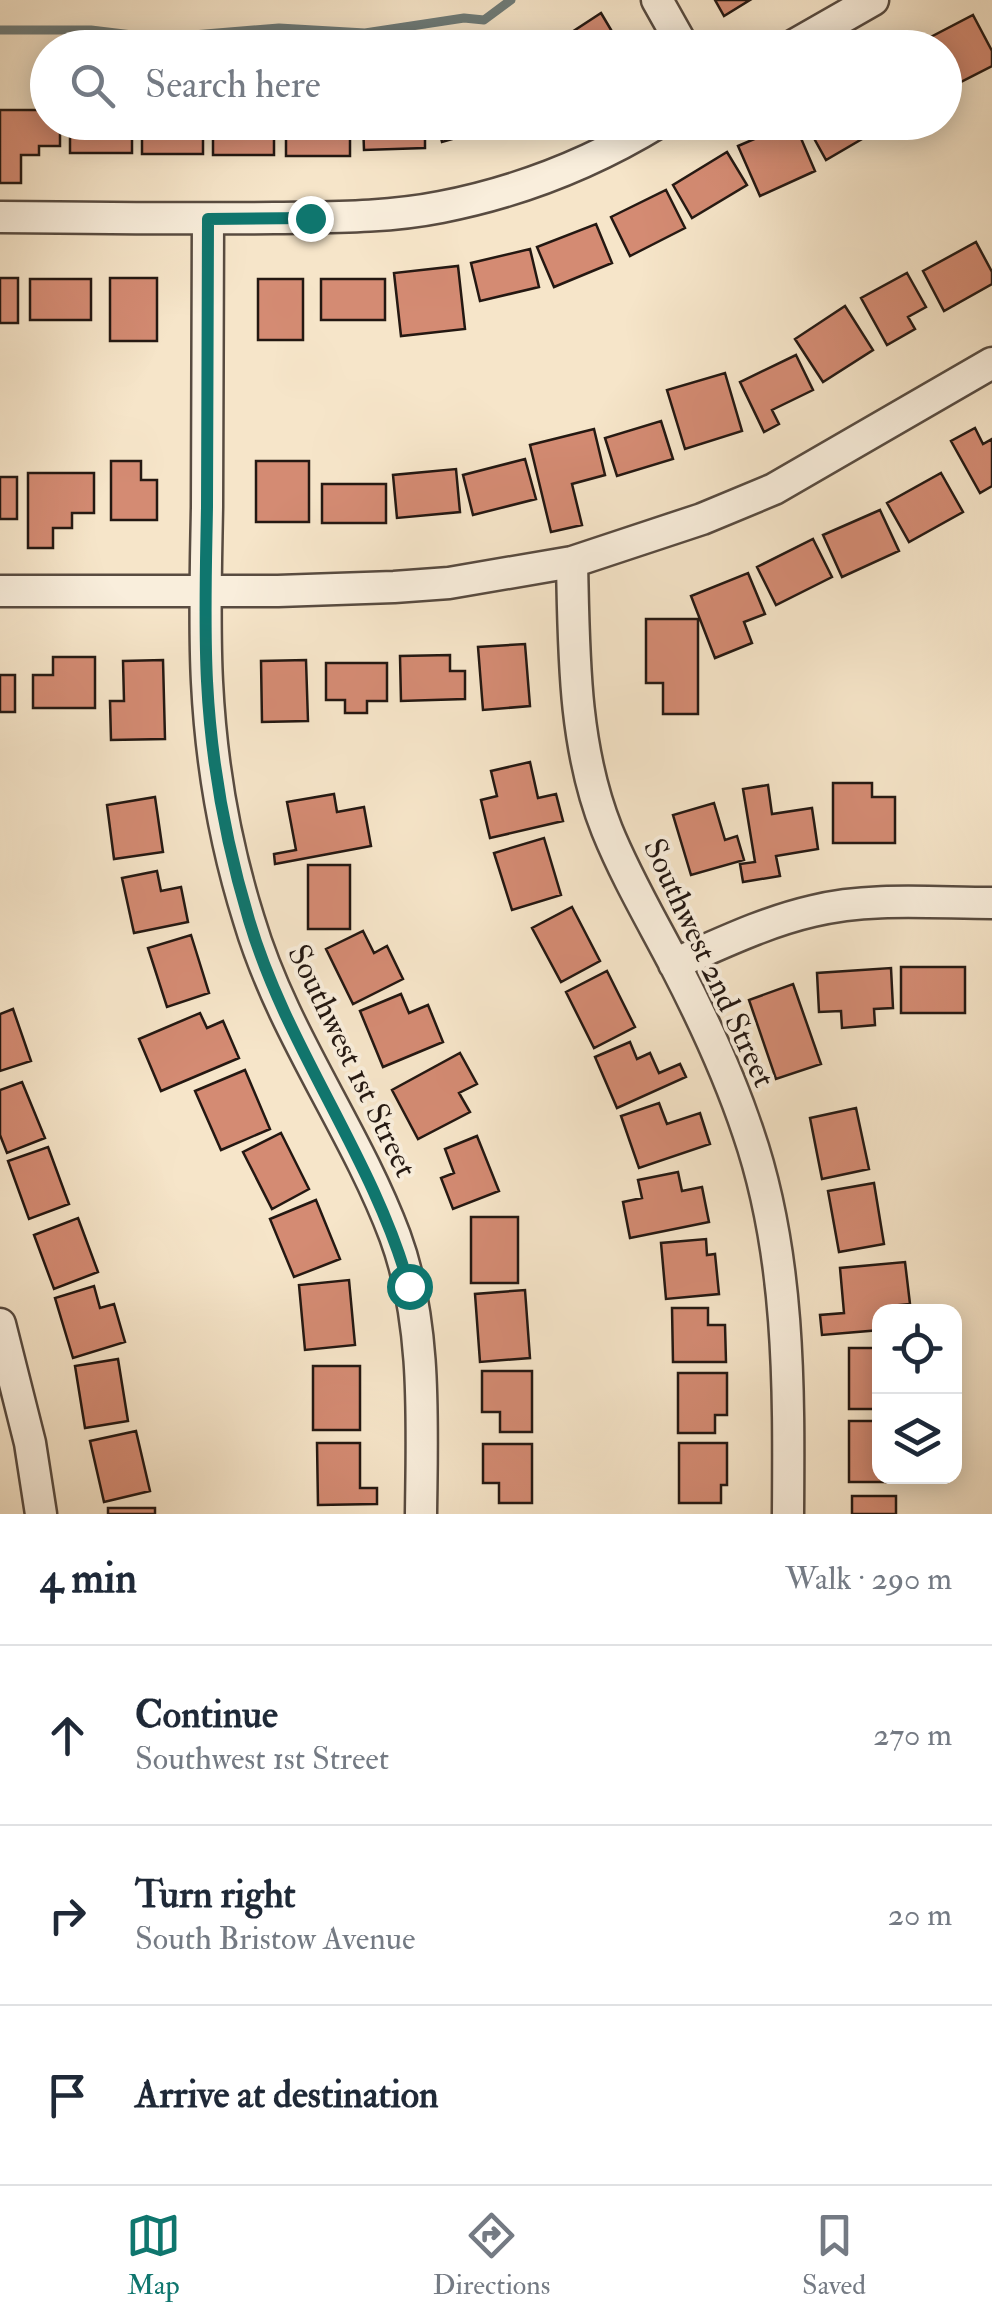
<!DOCTYPE html>
<meta charset="utf-8">
<style>
:root{--surface:#fff;--page:#f6f6f7;--text:#1f2937;--muted:#747a83;--line:#e0e1e3;--accent:#0f766e}
body{margin:0;font-family:"IM FELL Double Pica",serif;background:var(--page);color:var(--text)}
.controls{position:absolute;right:30px;bottom:30px;display:grid;overflow:hidden;border-radius:20px;box-shadow:0 5px 25px #0003}
.controls button{width:90px;height:90px;display:grid;place-items:center;padding:0;border:0;border-bottom:2px solid var(--line);background:var(--surface);color:var(--text);font:50px sans-serif}
.stop{position:absolute;width:30px;height:30px;margin:-22px;border:8px solid #0f766e;border-radius:50%;background:#fff}
.stop.end{background:#0f766e;border-color:#fff;box-shadow:0 2px 10px #0008}
.list{margin:0;padding:0;list-style:none}
h2{display:flex;justify-content:space-between;align-items:center;height:130px;margin:0;padding:0 40px;font-size:42px}
h2 small{font-size:32px;font-weight:400;color:var(--muted)}
.list li{display:grid;grid-template-columns:65px 1fr auto;gap:30px;align-items:center;box-sizing:border-box;height:180px;padding:0 40px;border-top:2px solid var(--line)}
.list b{display:block;font-size:38px;white-space:nowrap}
.list p{margin:0;font-size:32px;white-space:nowrap;color:var(--muted)}
.list em{font-size:32px;font-style:normal;color:var(--muted)}
.icon{flex:none;width:55px;height:55px;fill:none;stroke:currentColor;stroke-width:2;stroke-linecap:round;stroke-linejoin:round}
.map{position:relative;flex:none;width:992px;height:1514px;overflow:hidden}
.search{position:absolute;background:var(--surface);box-shadow:0 5px 25px #0003;left:30px;right:30px;top:30px;height:110px;display:flex;align-items:center;gap:25px;box-sizing:border-box;padding:0 35px;border-radius:55px;color:var(--muted);font-size:38px}
.sheet{height:670px;background:var(--surface)}
nav{display:flex;justify-content:space-around;align-items:center;box-sizing:border-box;height:140px;border-top:2px solid var(--line);background:var(--surface);font-size:28px;color:var(--muted)}
nav a{display:grid;justify-items:center;gap:5px}
nav .on{color:var(--accent)}
.map>svg:first-child{display:block}
.lines{fill:none;stroke-linecap:round;stroke-linejoin:round}
.stream{stroke:#6e7b79;stroke-width:9}
.building{fill:#d48b73;stroke:#241812;stroke-width:2.5}
.street-casing{stroke:#584b40;stroke-width:35}
.street{stroke:#f9eedc;stroke-width:30}
.route{stroke:#0f766e;stroke-width:12}
.labels{text-anchor:middle;dominant-baseline:central;stroke-width:8;stroke-linejoin:round;paint-order:stroke}
.street-label{font-size:32px;fill:#241812;stroke:#f9eedc}
</style>
<div class="map">
<svg width="992" height="1514" viewBox="0 0 992 1514">
<rect width="100%" height="100%" fill="#f6e5c9"/>
<filter id="stains"><feTurbulence type="fractalNoise" baseFrequency=".002" numOctaves="4"/><feColorMatrix values="0 0 0 0 .2 0 0 0 0 .09 0 0 0 0 .02 0 0 0 .5 -.17"/></filter>
<radialGradient id="worn" r=".72"><stop offset=".6" stop-color="#630" stop-opacity="0"/><stop offset="1" stop-color="#630" stop-opacity=".3"/></radialGradient>
<g class="lines">
<path class="stream" d="M0 30H91L157 38 279 28 365 33 464 18 484 20 511 0"/>
</g>
<path class="building" d="M715 0H750L724 16Z
M601 13 617 40 622 37 629 48H577L569 34Z
M973 15 992 51V66L947 89 944 83V48H926L923 41Z
M0 110H48V122H60V146H39V155H21V183H0Z
M70 122H132V153H70Z
M142 122H203V154H142Z
M213 122H274V155H213Z
M286 122H350V156H286Z
M363 122H425V148L364 150Z
M437 122H504L505 124 442 142Z
M794 122 815 171 760 196 738 146Z
M805 122H869L874 132 826 160Z
M727 152 747 185 692 218 673 185Z
M666 190 685 228 630 256 611 217Z
M596 224 612 263 554 287 537 247Z
M976 242 992 272V284L944 311 923 271Z
M530 249 539 287 480 301 471 263Z
M458 266 465 329 401 336 394 273Z
M907 273 926 307 908 317 915 329 887 345 861 298Z
M0 278H18V323H0Z
M110 278H157V341H110Z
M30 279H91V320H30Z
M258 279H303V340H258Z
M321 279H385V320H321Z
M845 306 873 350 823 382 795 339Z
M796 355 813 390 772 410 779 424 764 432 740 382Z
M725 373 742 431 685 449 667 390Z
M661 421 673 459 617 476 605 438Z
M975 428 983 444 992 439V486L980 493 951 441Z
M594 429 605 475 572 484 582 525 551 532 530 445Z
M525 459 536 499 473 515 463 475Z
M111 461H141V480H157V520H111Z
M256 461H309V522H256Z
M456 469 460 512 397 518 393 475Z
M28 473H94V513H72V528H53V548H28Z
M941 473 963 512 909 542 887 503Z
M0 477H17V519H0Z
M322 484H386V523H322Z
M880 510 899 551 842 577 823 535Z
M813 539 832 577 776 605 757 567Z
M748 573 765 614 744 622 752 643 715 658 691 596Z
M646 619H698V714H663V683H646Z
M525 644 530 706 483 710 478 647Z
M450 655V671H465V699L401 701 400 656Z
M53 657H95V708H33V675H53Z
M163 660 165 739 111 740 110 701H124L123 661Z
M306 660 308 721 262 722 261 661Z
M326 663H387V701H367V713H345V700H326Z
M0 675H15V712H0Z
M530 762 538 798 556 794 563 821 490 838 481 800 497 796 491 771Z
M833 783H872V797H895V843H833Z
M768 785 772 814 812 808 818 849 776 856 780 876 743 882 740 864 755 862 743 789Z
M334 794 337 812 364 807 371 846 275 864 274 854 296 850 287 802Z
M155 797 163 852 114 859 107 805Z
M714 803 725 840 737 836 744 860 691 875 673 815Z
M544 838 561 895 512 910 494 853Z
M308 865H350V929H308Z
M157 871 161 891 181 887 188 922 134 933 122 878Z
M572 907 600 961 561 982 532 928Z
M363 931 374 953 387 946 403 979 353 1004 326 949Z
M191 935 209 993 167 1007 148 948Z
M901 967H965V1013H901Z
M891 968 893 1008 874 1009 875 1025 842 1028 841 1011 819 1012 817 973Z
M607 971 635 1027 594 1048 566 992Z
M793 984 821 1064 776 1079 749 1000Z
M401 994 409 1013 428 1005 443 1042 383 1067 360 1011Z
M13 1009 31 1061 0 1071V1014Z
M200 1013 207 1028 223 1021 239 1058 161 1091 139 1039Z
M630 1042 637 1059 650 1053 659 1073 680 1064 686 1077 617 1108 595 1057Z
M460 1053 477 1084 459 1093 470 1112 418 1139 392 1090Z
M245 1070 270 1129 221 1150 195 1091Z
M22 1082 45 1138 7 1153 0 1135V1090Z
M659 1103 667 1124 700 1113 710 1144 639 1168 621 1116Z
M856 1108 869 1169 822 1179 810 1118Z
M281 1133 309 1189 272 1209 243 1152Z
M477 1136 499 1191 453 1209 441 1178 454 1173 445 1149Z
M48 1147 69 1204 29 1219 8 1161Z
M678 1172 682 1191 702 1187 709 1222 630 1238 623 1202 642 1198 638 1180Z
M874 1183 884 1244 839 1252 828 1191Z
M316 1200 340 1259 294 1277 270 1219Z
M471 1217H518V1283H471Z
M78 1218 98 1272 54 1289 34 1235Z
M706 1239 707 1255 715 1254 719 1294 666 1299 661 1243Z
M905 1262 910 1304 889 1306 890 1312H880V1330L822 1335 820 1315 844 1313 840 1268Z
M349 1280 355 1345 305 1350 299 1285Z
M94 1286 100 1308 114 1304 125 1342 73 1358 55 1298Z
M525 1290 530 1358 480 1362 475 1294Z
M672 1308H708V1325H725L726 1362H673Z
M849 1348H880V1409H849Z
M118 1359 128 1421 85 1428 75 1366Z
M313 1366H360V1430H313Z
M482 1371H532V1432H500V1412H482Z
M678 1373H727V1415H715V1433H678Z
M849 1421H880V1476H890V1482H849Z
M136 1431 150 1491 104 1502 90 1441Z
M317 1443H360V1488H377V1504L318 1505Z
M679 1443H727V1485H721V1503H679Z
M483 1444H532V1503H499V1483H483Z
M852 1496H896V1514H852Z
M108 1508H155V1514H108Z"/>
<g class="lines">
<g class="street-casing">
<path id="street" d="M657 0 684 48
M789 48 873 0
M0 217C91 218 183 219 274 218 329 217 386 218 441 207 518 192 592 163 659 122
M208 219C207 315 207 411 207 507 206 565 204 624 207 682 211 762 225 844 249 920 283 1034 354 1127 395 1236 427 1323 422 1423 421 1514
M572 562C574 651 573 745 607 830 626 877 652 921 675 965 703 1019 729 1075 748 1132 790 1254 789 1386 788 1514
M0 591H278L394 587 449 583 572 562 702 519 774 489 992 363
M674 964C720 944 765 922 813 911 870 897 934 903 992 903
M0 1324 30 1443 41 1514"/>
</g>
<use href="#street" class="street"/>
</g>
<g class="lines">
<path class="route" d="M310 218 208 219C207 315 207 411 207 507 206 565 204 623 207 681 211 761 226 843 249 920 287 1049 373 1157 409 1286"/>
</g>
<g class="labels">
<g class="street-label">
<text transform="translate(709 963) rotate(65)">Southwest 2nd Street</text>
<text transform="translate(352 1061) rotate(64)">Southwest 1st Street</text>
</g>
</g>
<rect width="100%" height="100%" filter="url(#stains)"/>
<rect width="100%" height="100%" fill="url(#worn)"/>
</svg>
<div class="controls">
<button><svg class="icon" aria-label="locate" viewBox="0 0 24 24"><circle cx="12" cy="12" r="6"/><path d="M12 2v4M12 18v4M2 12h4M18 12h4"/></svg></button>
<button><svg class="icon" aria-label="layers" viewBox="0 0 24 24"><path d="M12 4l9 5-9 5-9-5zM3 14l9 5 9-5"/></svg></button>
</div>
<div class="stop" style="left:409px;top:1286px"></div>
<div class="stop end" style="left:310px;top:218px"></div>
<div class="search"><svg class="icon" aria-label="search" viewBox="0 0 24 24"><circle cx="10" cy="10" r="6"/><path d="M15 15l6 6"/></svg>Search here</div>
</div>
<section class="sheet">
<h2>4 min<small>Walk · 290 m</small></h2>
<ul class="list">
<li><svg class="icon" aria-label="ahead" viewBox="0 0 24 24"><path d="M12 20V5M6 11l6-6 6 6"/></svg><div><b>Continue</b><p>Southwest 1st Street</p></div><em>270 m</em></li>
<li><svg class="icon" aria-label="right" viewBox="0 0 24 24"><path d="M7 20v-9h11M14 6l5 5-5 5"/></svg><div><b>Turn right</b><p>South Bristow Avenue</p></div><em>20 m</em></li>
<li><svg class="icon" aria-label="arrive" viewBox="0 0 24 24"><path d="M6 21V4h12l-3 4 3 4H6"/></svg><div><b>Arrive at destination</b></div></li>
</ul>
</section>
<nav>
<a class="on"><svg class="icon" aria-label="map" viewBox="0 0 24 24"><path d="M3 6l6-2 6 2 6-2v14l-6 2-6-2-6 2zM9 4v14M15 6v14"/></svg>Map</a>
<a><svg class="icon" aria-label="directions" viewBox="0 0 24 24"><path d="M12 3l9 9-9 9-9-9zM9 14v-3h6M13 9l2 2-2 2"/></svg>Directions</a>
<a><svg class="icon" aria-label="saved" viewBox="0 0 24 24"><path d="M7 4h10v16l-5-4-5 4z"/></svg>Saved</a>
</nav>
